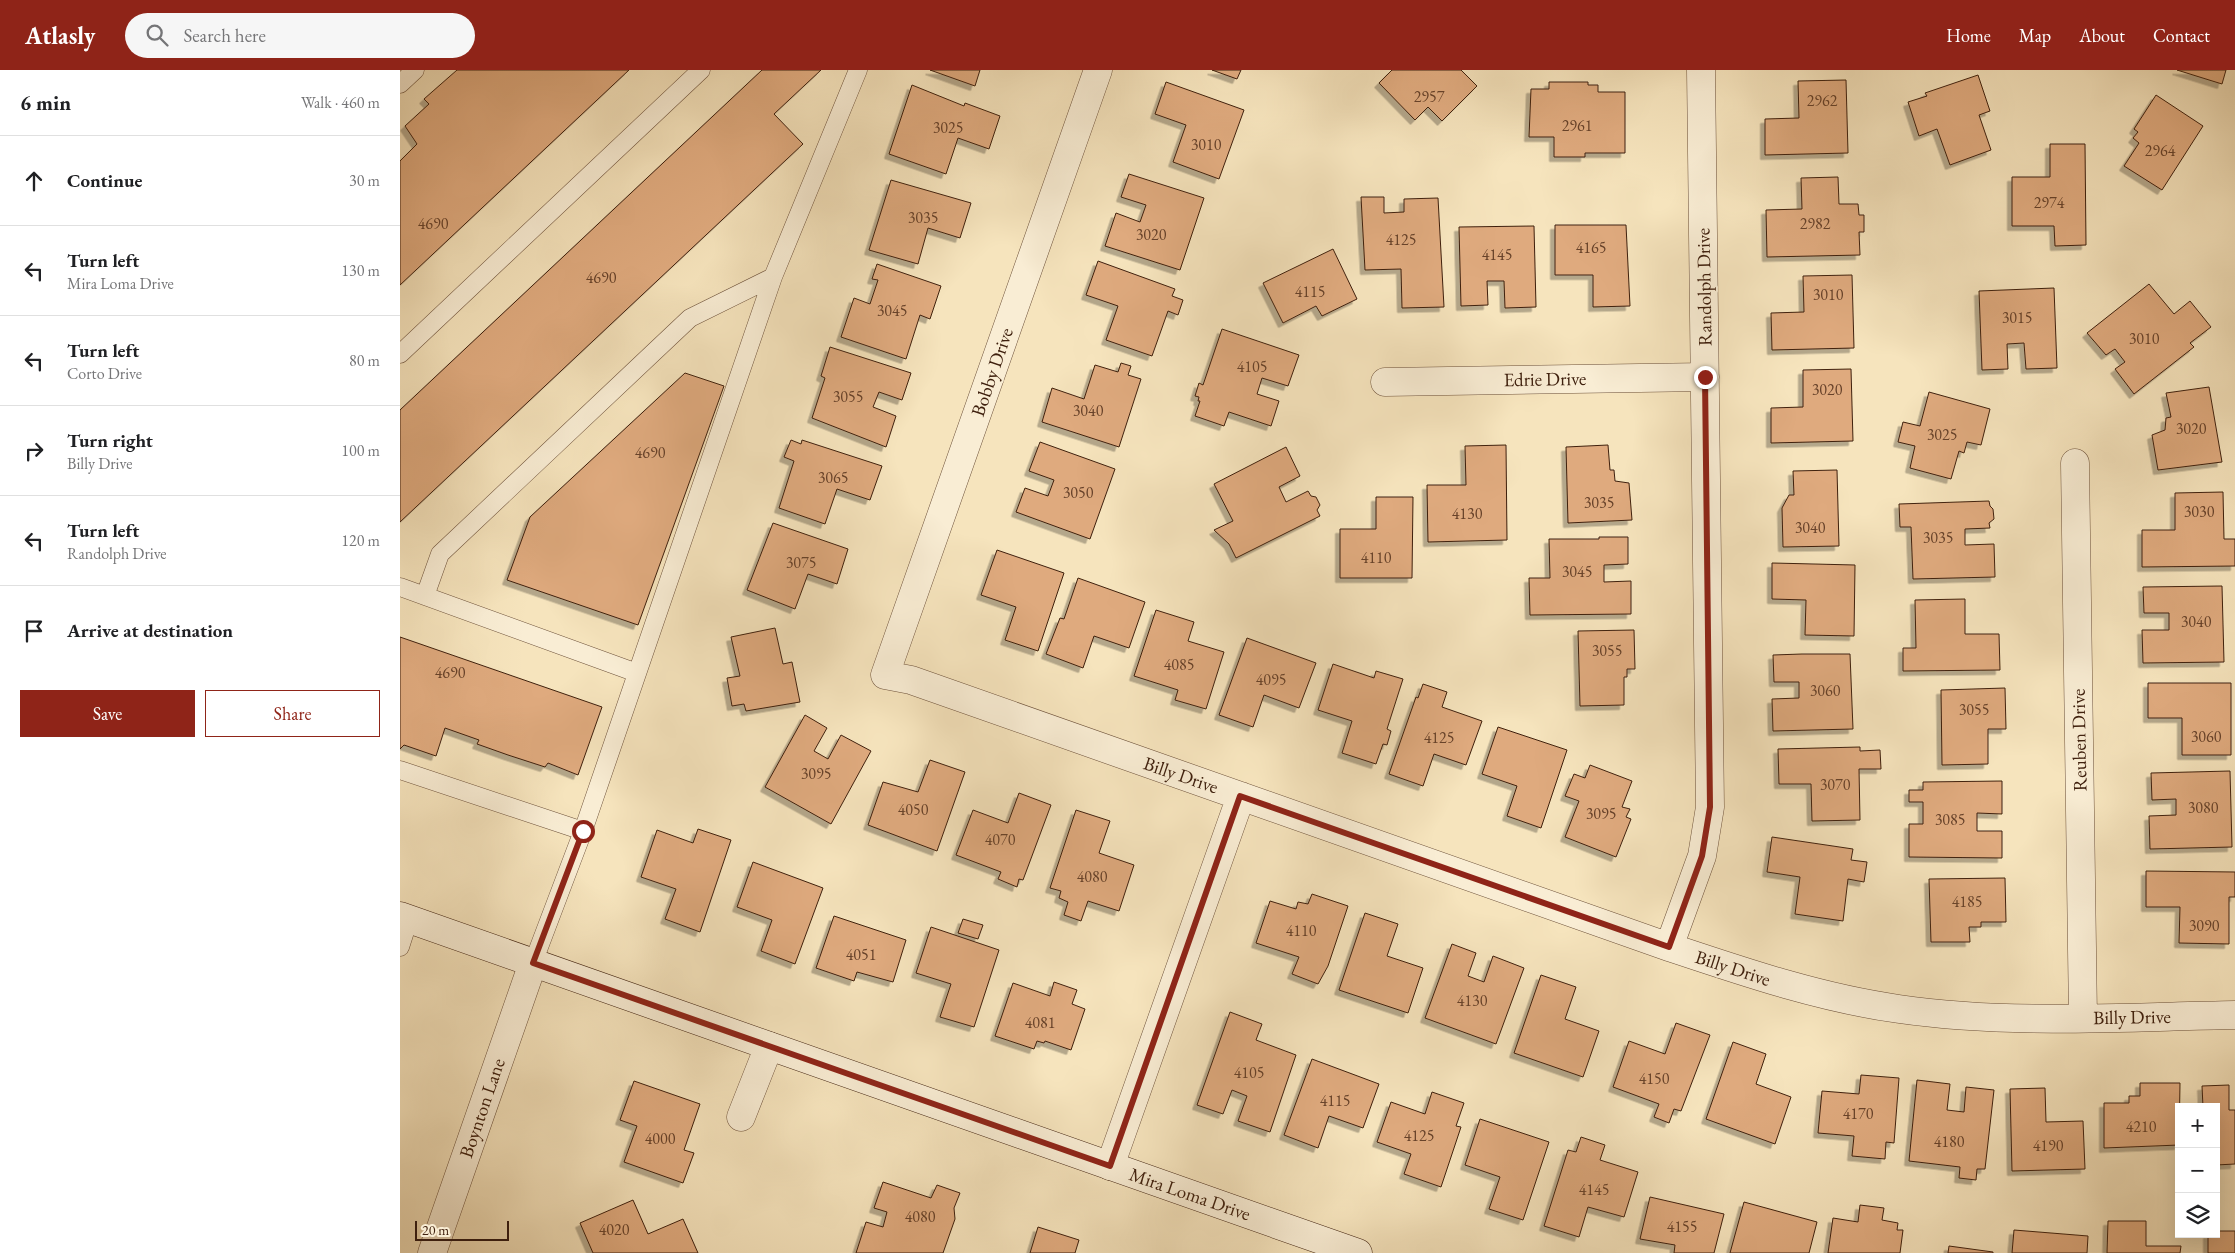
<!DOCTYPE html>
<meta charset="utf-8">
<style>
:root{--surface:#fff;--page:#f6f6f6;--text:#202124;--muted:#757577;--line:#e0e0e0;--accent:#8f2418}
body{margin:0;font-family:"EB Garamond",serif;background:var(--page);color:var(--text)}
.controls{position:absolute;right:15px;bottom:15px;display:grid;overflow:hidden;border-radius:0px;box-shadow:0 5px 20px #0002}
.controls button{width:45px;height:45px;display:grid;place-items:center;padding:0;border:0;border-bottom:1px solid var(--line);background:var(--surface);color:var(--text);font:25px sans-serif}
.scale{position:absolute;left:15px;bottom:12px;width:94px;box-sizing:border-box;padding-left:5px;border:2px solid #3f200e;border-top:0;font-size:14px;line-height:18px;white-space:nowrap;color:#3f200e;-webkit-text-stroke:4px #f9edd4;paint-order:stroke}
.stop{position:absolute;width:15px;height:15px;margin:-11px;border:4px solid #8f2418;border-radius:50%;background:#fff}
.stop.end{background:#8f2418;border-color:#fff;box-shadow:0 1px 5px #0008}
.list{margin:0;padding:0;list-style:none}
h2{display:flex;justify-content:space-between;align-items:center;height:65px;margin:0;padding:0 20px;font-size:21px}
h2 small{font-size:16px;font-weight:400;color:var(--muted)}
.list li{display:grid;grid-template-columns:32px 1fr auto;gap:15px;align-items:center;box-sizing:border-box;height:90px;padding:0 20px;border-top:1px solid var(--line)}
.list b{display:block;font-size:19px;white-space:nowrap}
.list p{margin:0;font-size:16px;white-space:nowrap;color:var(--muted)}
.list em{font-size:16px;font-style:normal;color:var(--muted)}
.actions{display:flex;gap:10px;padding:15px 20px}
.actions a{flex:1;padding:11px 0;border:1px solid var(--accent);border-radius:0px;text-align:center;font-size:18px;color:var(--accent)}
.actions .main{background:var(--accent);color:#fff}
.icon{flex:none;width:28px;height:28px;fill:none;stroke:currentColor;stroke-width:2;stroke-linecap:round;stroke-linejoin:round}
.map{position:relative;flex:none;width:1835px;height:1183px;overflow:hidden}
header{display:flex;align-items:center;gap:30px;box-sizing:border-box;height:70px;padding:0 25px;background:var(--accent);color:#fff}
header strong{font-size:24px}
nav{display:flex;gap:28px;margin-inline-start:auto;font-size:18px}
.search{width:350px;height:45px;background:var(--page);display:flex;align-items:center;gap:12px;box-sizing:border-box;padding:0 18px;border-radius:28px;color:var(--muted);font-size:19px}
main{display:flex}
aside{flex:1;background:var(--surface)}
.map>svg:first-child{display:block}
.building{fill:#dfaa7e;stroke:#3f200e;filter:url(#shadow)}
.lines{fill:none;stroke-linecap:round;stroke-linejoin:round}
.lane-casing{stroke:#6d513a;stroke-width:19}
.street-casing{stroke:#6d513a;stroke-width:29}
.secondary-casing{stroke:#3f200e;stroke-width:29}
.lane{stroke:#f9edd4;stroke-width:18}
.street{stroke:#f9edd4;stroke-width:28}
.secondary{stroke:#f9edd4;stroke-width:28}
.route{stroke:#8f2418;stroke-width:6}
.labels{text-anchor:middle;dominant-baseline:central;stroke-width:4;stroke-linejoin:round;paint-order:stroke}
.number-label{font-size:16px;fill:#67422a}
.street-label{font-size:19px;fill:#3f200e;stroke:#f9edd4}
</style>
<header>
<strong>Atlasly</strong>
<div class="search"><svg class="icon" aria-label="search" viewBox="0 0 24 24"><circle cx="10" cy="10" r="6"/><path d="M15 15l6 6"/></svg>Search here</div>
<nav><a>Home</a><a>Map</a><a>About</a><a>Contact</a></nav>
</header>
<main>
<aside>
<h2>6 min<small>Walk · 460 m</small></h2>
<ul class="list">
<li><svg class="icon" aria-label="ahead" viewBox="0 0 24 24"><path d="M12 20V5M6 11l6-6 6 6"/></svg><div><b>Continue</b></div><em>30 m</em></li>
<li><svg class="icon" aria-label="left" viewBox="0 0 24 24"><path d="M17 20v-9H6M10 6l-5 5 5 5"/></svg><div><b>Turn left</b><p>Mira Loma Drive</p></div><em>130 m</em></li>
<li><svg class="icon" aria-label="left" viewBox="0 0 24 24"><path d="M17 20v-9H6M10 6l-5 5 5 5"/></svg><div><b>Turn left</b><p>Corto Drive</p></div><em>80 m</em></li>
<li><svg class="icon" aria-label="right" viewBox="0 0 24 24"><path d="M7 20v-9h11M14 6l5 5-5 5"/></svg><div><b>Turn right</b><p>Billy Drive</p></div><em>100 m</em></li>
<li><svg class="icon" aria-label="left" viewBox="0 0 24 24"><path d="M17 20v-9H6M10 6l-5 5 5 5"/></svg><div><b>Turn left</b><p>Randolph Drive</p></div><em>120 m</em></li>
<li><svg class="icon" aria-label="arrive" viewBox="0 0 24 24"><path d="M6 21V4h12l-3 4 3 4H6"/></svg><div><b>Arrive at destination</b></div></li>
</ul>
<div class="actions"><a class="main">Save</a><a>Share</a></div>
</aside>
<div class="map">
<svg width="1835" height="1183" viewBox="0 0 1835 1183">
<defs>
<filter id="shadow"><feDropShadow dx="-4.5" dy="4.5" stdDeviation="0" flood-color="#0004"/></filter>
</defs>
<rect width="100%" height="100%" fill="#f6e4bd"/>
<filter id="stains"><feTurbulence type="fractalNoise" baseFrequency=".004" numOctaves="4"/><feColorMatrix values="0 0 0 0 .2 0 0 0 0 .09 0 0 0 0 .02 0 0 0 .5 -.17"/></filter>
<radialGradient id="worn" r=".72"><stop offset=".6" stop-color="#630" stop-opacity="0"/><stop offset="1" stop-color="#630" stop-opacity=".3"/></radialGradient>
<path class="building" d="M57 0H229L0 215V91L17 74 5 56 29 34 24 29Z
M362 0H421L374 44 403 74 0 452V340Z
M530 0H580L575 16Z
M812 0H841L837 9Z
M992 0H1061L1077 16 1042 51 1028 37 1015 50 979 13Z
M1777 0H1826L1822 14Z
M1578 5 1590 41 1579 45 1591 80 1550 95 1537 59 1519 66 1508 32 1527 26 1525 23Z
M1446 10 1448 83 1365 85V49L1399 48 1398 11Z
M766 12 844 40 819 109 773 92 786 55 755 44Z
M1149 12H1188V15H1198V22H1225V83H1185V87H1154V67H1129L1131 19H1149Z
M512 15 564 36 565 33 600 46 589 79 558 68 546 104 489 84Z
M1756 25 1803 56 1762 120 1724 96 1739 73 1733 68 1738 62 1734 59Z
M1650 74H1685L1686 175 1655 176 1654 156H1612V107H1650Z
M729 104 804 128 780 200 705 176 716 143 740 152 746 135 721 127Z
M1438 107 1439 134H1458L1459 145H1464V162H1459L1460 185 1367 187 1366 140 1402 139 1401 108Z
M491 110 571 133 560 168 528 158 518 194 469 180Z
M961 127H984V143L1004 142V129L1038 128 1044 237 1002 238 1001 199 965 200Z
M1155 155H1226L1230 236 1193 237V205H1155Z
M1134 156 1136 237 1105 238 1104 211H1087L1088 235 1061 236 1059 157Z
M933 179 957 229 922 246 916 236 883 253 863 213Z
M698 191 775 219 772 226 783 230 778 245 768 241 752 286 706 270 718 236 686 225Z
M477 194 541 216 530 249 520 245 506 289 441 267 454 228 470 234 478 210 472 209Z
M1452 205 1454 278 1372 280 1371 243 1404 242 1403 206Z
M1749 214 1774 244 1790 231 1811 257 1790 273 1794 277 1734 324 1715 299 1725 292 1715 279 1706 285 1687 263Z
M1654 218 1657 298 1626 299 1624 273 1607 274 1608 299 1582 300 1579 221Z
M822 259 899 285 888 316 862 308 857 324 879 331 871 356 829 342 824 356 795 346 800 331H798L799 327 795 326 799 313 803 315Z
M430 277 511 303 502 330 479 322 473 337 496 346 486 377 412 348 425 308 421 306Z
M721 293 731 296 728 305 741 309 719 377 642 352 652 318 684 329 695 295 718 302Z
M1451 299 1453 371 1371 373V338L1403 337V300Z
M285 303 324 316 238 555 107 510 130 447Z
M1809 317 1822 392 1758 400 1752 365 1765 360 1766 348 1771 347 1766 323Z
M1529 322 1590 339 1581 375 1567 372 1564 383 1559 381 1551 409 1510 398 1515 376 1498 372 1503 352 1520 356Z
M391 370 401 374 402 370 482 396 470 430 437 419 425 454 379 438 394 391 384 387Z
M640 372 715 399 690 469 616 442 625 418 648 426 654 410 629 401Z
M1106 375 1107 470 1028 472 1027 415H1066L1065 376Z
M1208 375 1210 400H1214L1215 411 1229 413 1232 450 1168 453 1166 377Z
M886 377 900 406 879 417 886 432 908 421 911 426 916 427 920 435 917 440 920 446 836 488 829 474 814 460 833 451 814 414Z
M1437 400 1439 476 1383 477 1382 438 1389 425H1394L1393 401Z
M1823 422 1824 469H1835V496L1742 497V460H1775V423Z
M976 427H1013L1012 508H940V459H976Z
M1589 431 1590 436 1593 439 1594 449 1589 453 1590 458 1565 459V475L1594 474 1595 507 1513 509 1511 457H1500L1499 434Z
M373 453 448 479 437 514 408 504 395 539 347 520Z
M1199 467H1228V494L1204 495V512L1231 511V544L1130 545 1129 508H1150L1149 469H1199Z
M597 480 664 503 638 581 605 570 616 537 581 525Z
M1372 493 1455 495 1454 566 1405 565 1406 530 1372 529Z
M678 508 745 532 729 578 694 566 683 598 646 584 660 548 664 549Z
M1822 516 1824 592 1743 593 1742 560H1769V543H1744L1743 517Z
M1565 529V564H1599L1600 600 1503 601V578H1516L1515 530Z
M756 540 794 552 788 571 824 582 806 639 775 630 778 620 734 606Z
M375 558 383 594 392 592 400 632 346 641 344 634 332 636 327 608 340 606 331 567Z
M1234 560 1235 599H1227V607H1224V635L1180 636 1178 561Z
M0 567 202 637 178 705 148 693 145 697 108 685 77 674 79 670 45 658 36 686 4 675 0 679Z
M847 568 916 593 899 638 864 625 853 657 819 645Z
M1402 584H1450L1453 659 1373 661 1372 629 1399 628V612H1374L1373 585Z
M933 594 974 608 976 601 1003 609 987 659 991 661 987 675 983 674 976 694 942 683 952 651 918 640Z
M1748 613H1831V685H1782V648H1748Z
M1023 614 1047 622 1042 637 1082 651 1066 695 1034 684 1023 716 989 704 1016 627 1018 628Z
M1605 618 1606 659H1588V694L1542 695 1541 620Z
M405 645 427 658 414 681 428 689 441 665 471 681 431 754 365 717Z
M1098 657 1167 680 1141 758 1107 746 1117 716 1082 704Z
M1460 677V681L1480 680 1481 699H1459L1460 750 1412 751 1411 714H1379L1378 679Z
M530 690 565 702 537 781 468 755 483 712 518 722Z
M1190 695 1232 711 1222 737 1230 739 1226 747 1231 749 1216 787 1165 767 1179 731 1165 726 1174 704 1185 708Z
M1830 701 1832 777 1750 779 1749 746 1776 745V729L1752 730 1751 703Z
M1602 711V744L1577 743V761H1602V788L1509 787V754H1523V732H1509V720H1523V712Z
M619 723 651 735 623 810 619 809 617 817 598 809 601 802 556 785 573 740 608 753Z
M676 740 710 751 699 783 734 795 719 841 688 831 681 851 664 845 668 832 659 828 661 821 650 818Z
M298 759 331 770 300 862 265 849 276 819 241 807 257 760 293 773Z
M1372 767 1453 779 1451 790 1467 792 1464 812 1448 809 1443 851 1395 844 1400 807 1367 802Z
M353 792 423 818 395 894 361 881 372 850 337 837Z
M1746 801 1835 802V827H1829V874L1779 873 1780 837H1746Z
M1605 808 1606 852H1581V857H1569L1570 872H1531L1529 809Z
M912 824 948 836 928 896 918 914 892 904 899 887 856 873 870 831 896 839 898 832 908 834Z
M965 843 998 854 987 886 1023 898 1008 943 939 920Z
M434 846 506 870 493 912 457 902 454 911 416 898Z
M563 849 583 855 578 869 558 863Z
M531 857 599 880 574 957 540 947 551 914 516 903Z
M1052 874 1076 883 1068 906 1084 912 1093 886 1124 898 1096 974 1025 948Z
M1141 905 1176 917 1165 949 1199 961 1183 1007 1114 983Z
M654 912 677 920 672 934 685 939 671 980 645 971 644 973 637 971 634 979 595 966 613 913 650 926Z
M830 942 862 954 856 970 896 985 870 1062 838 1051 847 1026 832 1020 823 1044 797 1035Z
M1276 953 1310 965 1281 1041 1274 1039 1269 1053 1254 1047 1259 1034 1213 1017 1229 971 1265 984Z
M1333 972 1366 984 1356 1014 1391 1027 1375 1074 1306 1049Z
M912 989 979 1014 963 1058 929 1046 918 1078 884 1065Z
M1461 1005 1499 1008 1494 1073 1486 1072 1485 1089 1452 1086 1454 1066 1418 1063 1422 1021 1459 1024Z
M1517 1010 1550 1014 1547 1040 1564 1042 1566 1017 1594 1020 1585 1099H1577L1576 1110 1559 1108 1560 1097 1509 1091Z
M234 1011 300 1034 284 1080 294 1083 283 1113 224 1092 237 1056 220 1050Z
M1740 1013H1780L1779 1075 1704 1078V1033H1729V1026H1740Z
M1829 1015V1040H1835V1094L1816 1095V1037H1803L1802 1016Z
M1645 1018 1646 1052 1683 1051 1685 1099 1612 1101 1610 1019Z
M1032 1022 1064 1033 1056 1056 1061 1057 1041 1117 1004 1104 1011 1084 977 1072 991 1032 1025 1044Z
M1080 1049 1149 1072 1123 1150 1089 1139 1100 1107 1065 1095Z
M1181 1067 1205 1075 1200 1090 1238 1102 1224 1147 1188 1137 1179 1167 1144 1156 1168 1080 1176 1082Z
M483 1112 531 1128 537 1115 560 1123 554 1138 555 1149 543 1183H456L466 1152 483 1157 487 1142 474 1138Z
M1250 1127 1324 1144 1314 1183H1274L1275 1175 1240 1169Z
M233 1130 248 1164 283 1149 298 1183H193L180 1153Z
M1344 1132 1417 1152 1409 1183H1330Z
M1460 1135 1484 1138 1482 1150 1498 1153 1497 1160H1503L1500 1183H1428L1433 1148 1458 1152Z
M1708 1151H1746V1176H1781L1780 1183H1707Z
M638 1157 679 1170 675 1183H630Z
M1614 1160 1688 1166 1687 1183H1612Z
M1816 1161H1835V1183H1808V1164H1816Z
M1549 1176 1593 1182V1183H1548Z"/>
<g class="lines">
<g class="lane-casing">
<path id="lane" d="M0 14 15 0
M0 284 301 0
M0 517 237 603
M25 526 40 484 290 248 373 207
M0 700 183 761
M0 877 9 849
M133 893 183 761 373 207 458 0"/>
</g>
<g class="street-casing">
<path id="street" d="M698 0 485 605 511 610 1269 877C1344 902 1420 928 1499 939 1609 955 1723 947 1835 945
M985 312 1305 307
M1675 393 1683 948
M1269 877 1302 786 1310 737 1301 0
M341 1047 369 976
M710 1096 841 726
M32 1183 133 893"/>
</g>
<g class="secondary-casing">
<path id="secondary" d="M0 846 958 1183"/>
</g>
<use href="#lane" class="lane"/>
<use href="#street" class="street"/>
<use href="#secondary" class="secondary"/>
</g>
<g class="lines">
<path class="route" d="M183 761 133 893 710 1096 840 726 1269 877 1302 786 1310 737 1305 307"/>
</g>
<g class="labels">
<g class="number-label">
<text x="1029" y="26">2957</text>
<text x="1422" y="30">2962</text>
<text x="1177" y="55">2961</text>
<text x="548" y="57">3025</text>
<text x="806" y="74">3010</text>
<text x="1760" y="80">2964</text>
<text x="1649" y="132">2974</text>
<text x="523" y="147">3035</text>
<text x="33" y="153">4690</text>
<text x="1415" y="153">2982</text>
<text x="751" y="164">3020</text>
<text x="1001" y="169">4125</text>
<text x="1191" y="177">4165</text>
<text x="1097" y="184">4145</text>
<text x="201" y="207">4690</text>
<text x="910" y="221">4115</text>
<text x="1428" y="224">3010</text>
<text x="492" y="240">3045</text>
<text x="1617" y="247">3015</text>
<text x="1744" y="268">3010</text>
<text x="852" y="296">4105</text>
<text x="1427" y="319">3020</text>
<text x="448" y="326">3055</text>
<text x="688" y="340">3040</text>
<text x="1791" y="358">3020</text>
<text x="1542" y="364">3025</text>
<text x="250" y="382">4690</text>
<text x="433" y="407">3065</text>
<text x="678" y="422">3050</text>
<text x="1199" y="432">3035</text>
<text x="1799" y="441">3030</text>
<text x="1067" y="443">4130</text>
<text x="1410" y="457">3040</text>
<text x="1538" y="467">3035</text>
<text x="976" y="487">4110</text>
<text x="401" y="492">3075</text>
<text x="1177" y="501">3045</text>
<text x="1796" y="551">3040</text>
<text x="1207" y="580">3055</text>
<text x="779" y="594">4085</text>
<text x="50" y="602">4690</text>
<text x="871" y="609">4095</text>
<text x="1425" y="620">3060</text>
<text x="1574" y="639">3055</text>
<text x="1806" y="666">3060</text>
<text x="1039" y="667">4125</text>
<text x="416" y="703">3095</text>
<text x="1435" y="714">3070</text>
<text x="1803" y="737">3080</text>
<text x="513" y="739">4050</text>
<text x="1201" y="743">3095</text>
<text x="1550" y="749">3085</text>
<text x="600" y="769">4070</text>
<text x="692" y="806">4080</text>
<text x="1567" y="831">4185</text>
<text x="1804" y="855">3090</text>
<text x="901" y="860">4110</text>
<text x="461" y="884">4051</text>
<text x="1072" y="930">4130</text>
<text x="640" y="952">4081</text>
<text x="849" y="1002">4105</text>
<text x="1254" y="1008">4150</text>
<text x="935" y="1030">4115</text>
<text x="1458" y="1043">4170</text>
<text x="1741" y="1056">4210</text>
<text x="1019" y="1065">4125</text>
<text x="260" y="1068">4000</text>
<text x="1549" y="1071">4180</text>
<text x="1648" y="1075">4190</text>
<text x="1194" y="1119">4145</text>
<text x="520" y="1146">4080</text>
<text x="1282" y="1156">4155</text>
<text x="214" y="1159">4020</text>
</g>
<g class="street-label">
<text transform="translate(1304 217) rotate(-91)">Randolph Drive</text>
<text transform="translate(592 302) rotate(-71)">Bobby Drive</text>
<text transform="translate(1145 309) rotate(-1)">Edrie Drive</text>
<text transform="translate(1679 670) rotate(-91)">Reuben Drive</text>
<text transform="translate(781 705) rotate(19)">Billy Drive</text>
<text transform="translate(1333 898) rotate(18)">Billy Drive</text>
<text transform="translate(1732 947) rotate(-1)">Billy Drive</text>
<text transform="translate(82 1038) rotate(-71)">Boynton Lane</text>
<text transform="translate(790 1124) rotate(19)">Mira Loma Drive</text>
</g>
</g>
<rect width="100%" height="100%" filter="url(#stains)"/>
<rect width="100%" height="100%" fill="url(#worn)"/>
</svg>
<div class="controls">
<button>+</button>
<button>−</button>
<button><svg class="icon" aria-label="layers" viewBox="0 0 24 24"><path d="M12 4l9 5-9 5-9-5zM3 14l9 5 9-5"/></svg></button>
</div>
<div class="scale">20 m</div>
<div class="stop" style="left:183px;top:761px"></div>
<div class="stop end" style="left:1305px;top:307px"></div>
</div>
</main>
